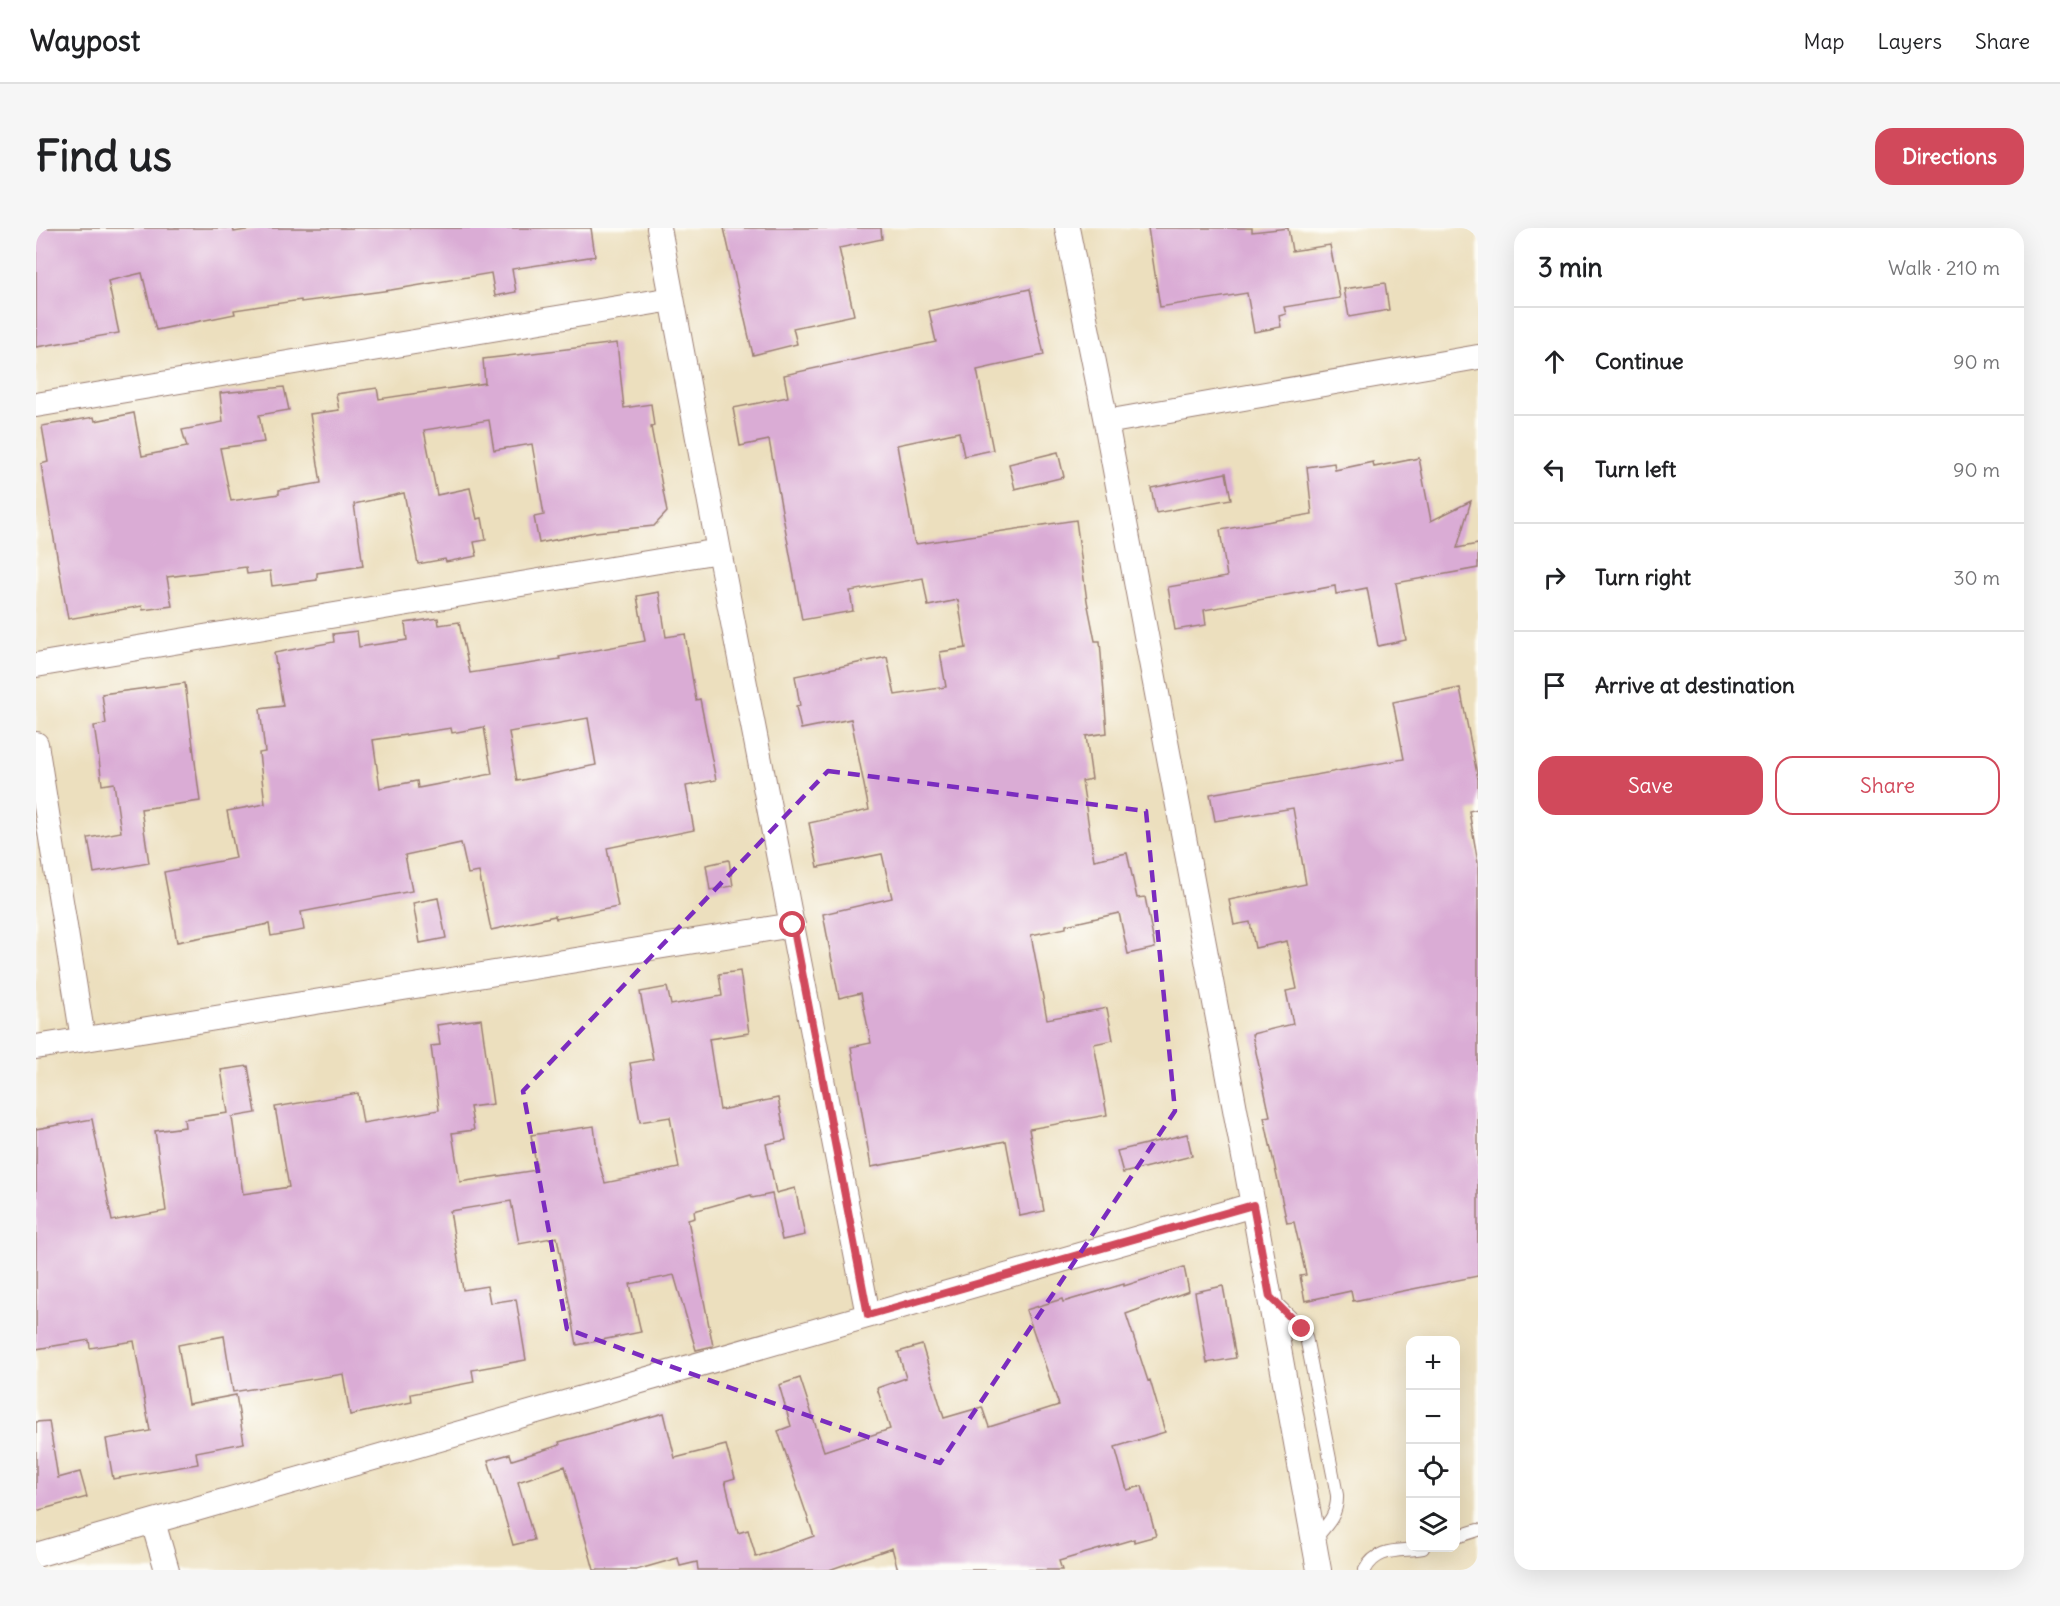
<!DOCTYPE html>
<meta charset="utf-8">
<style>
:root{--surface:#fff;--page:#f6f6f6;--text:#202124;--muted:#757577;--line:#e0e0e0;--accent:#d1495b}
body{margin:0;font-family:Delius,sans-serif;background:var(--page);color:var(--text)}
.controls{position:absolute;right:18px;bottom:18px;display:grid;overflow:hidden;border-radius:12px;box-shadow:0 6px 24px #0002}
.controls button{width:54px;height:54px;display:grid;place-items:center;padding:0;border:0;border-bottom:2px solid var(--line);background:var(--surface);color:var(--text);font:30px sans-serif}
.stop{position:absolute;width:18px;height:18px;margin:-14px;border:4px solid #d1495b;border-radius:50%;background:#fff}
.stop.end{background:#d1495b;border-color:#fff;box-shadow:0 2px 6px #0008}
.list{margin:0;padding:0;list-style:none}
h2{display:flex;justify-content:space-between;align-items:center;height:78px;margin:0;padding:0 24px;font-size:26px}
h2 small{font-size:20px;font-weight:400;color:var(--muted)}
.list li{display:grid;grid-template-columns:39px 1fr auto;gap:18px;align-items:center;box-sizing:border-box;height:108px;padding:0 24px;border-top:2px solid var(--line)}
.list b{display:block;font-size:22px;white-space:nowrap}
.list em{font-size:20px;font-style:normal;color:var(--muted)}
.actions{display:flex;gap:12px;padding:18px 24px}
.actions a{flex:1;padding:14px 0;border:2px solid var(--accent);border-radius:18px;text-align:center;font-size:21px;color:var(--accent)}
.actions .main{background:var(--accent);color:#fff}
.icon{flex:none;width:33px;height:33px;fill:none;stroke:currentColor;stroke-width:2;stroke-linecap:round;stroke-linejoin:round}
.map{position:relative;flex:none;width:1442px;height:1342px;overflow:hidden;border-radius:18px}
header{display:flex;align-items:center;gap:36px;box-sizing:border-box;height:84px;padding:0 30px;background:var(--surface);border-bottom:2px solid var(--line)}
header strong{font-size:28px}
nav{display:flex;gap:33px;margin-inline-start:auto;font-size:21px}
.intro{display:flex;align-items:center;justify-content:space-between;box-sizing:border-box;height:144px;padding:0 36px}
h1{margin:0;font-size:42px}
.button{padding:15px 27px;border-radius:18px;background:var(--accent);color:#fff;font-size:21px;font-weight:700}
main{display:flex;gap:36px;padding:0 36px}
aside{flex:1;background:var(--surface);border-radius:18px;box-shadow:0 6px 24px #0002}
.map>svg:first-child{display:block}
.building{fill:#daacd5;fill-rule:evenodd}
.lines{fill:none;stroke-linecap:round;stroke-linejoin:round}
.service-casing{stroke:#9b7f74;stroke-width:14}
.minor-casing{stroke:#9b7f74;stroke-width:26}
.service{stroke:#fff;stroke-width:12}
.minor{stroke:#fff;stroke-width:24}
.route{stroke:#d1495b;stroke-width:8}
.marked{fill:none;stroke:#7b2cbf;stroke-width:4.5;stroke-dasharray:12 8;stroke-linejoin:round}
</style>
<header>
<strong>Waypost</strong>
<nav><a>Map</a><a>Layers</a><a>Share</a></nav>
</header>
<div class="intro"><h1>Find us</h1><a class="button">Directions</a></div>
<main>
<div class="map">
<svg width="1442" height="1342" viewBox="0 0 1442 1342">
<rect width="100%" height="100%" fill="#fdfcf7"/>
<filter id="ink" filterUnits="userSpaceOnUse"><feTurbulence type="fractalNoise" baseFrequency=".0167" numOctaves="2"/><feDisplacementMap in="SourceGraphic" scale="12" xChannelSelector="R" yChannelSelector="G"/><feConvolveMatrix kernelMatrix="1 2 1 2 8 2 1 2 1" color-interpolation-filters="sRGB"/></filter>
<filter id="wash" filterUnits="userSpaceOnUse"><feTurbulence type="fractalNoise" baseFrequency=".008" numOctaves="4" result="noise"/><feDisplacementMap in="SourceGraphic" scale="24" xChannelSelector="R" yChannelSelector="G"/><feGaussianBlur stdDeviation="1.35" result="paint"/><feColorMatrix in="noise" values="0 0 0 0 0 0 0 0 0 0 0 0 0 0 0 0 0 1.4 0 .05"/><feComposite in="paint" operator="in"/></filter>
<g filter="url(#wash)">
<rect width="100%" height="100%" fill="#ecdfbe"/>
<g id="blocks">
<path class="building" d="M0 0H197L198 4 222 0H555L559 28 476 41 480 64 459 68 455 45 355 62 265 74V72L198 82 199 86 120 102 106 45 72 53 83 105 0 119Z
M688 0H845L846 11 803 20 818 87 757 100 761 116 717 127Z
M1112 0H1216V4L1252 0 1256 23 1294 17 1304 70 1248 79 1250 86 1243 88 1245 99 1218 104 1211 65 1124 79Z
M1349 55 1353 82 1313 89 1308 61Z
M994 61 1008 127 941 142 957 222 928 228 923 204 861 217 878 313 880 316 1040 292 1051 373 1059 413H1064L1071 505 1050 508 1056 551 1046 553 1058 632 1091 625 1101 670 1109 669 1119 720 1092 726 1083 685 1030 697V700L995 707 1011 791 1071 780 1077 812 1058 816 1071 887 993 901 1008 983 984 988 970 913 835 939 815 819 835 815 825 765 803 770 787 686 856 670 846 626 782 639 773 595 833 582 815 491 765 501 760 479 764 478 759 448 851 429 859 467 910 459 904 424 930 420 922 372 892 378 887 350 814 363 817 383 766 392 733 212 704 218 697 180 752 169 748 147 900 114 893 83Z
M581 115 588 180 615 176 618 198 615 199 631 284 618 298 559 304 503 315 498 289 508 287 496 216 458 222 453 192 388 202 401 267 434 260 441 291 446 290 450 312 438 314 441 328 410 334 409 331 382 336 368 265 318 276 327 338 281 345V352L236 358 234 343 211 346 210 339 131 349 136 378 107 382 106 378 32 391 5 236 12 234 6 198 58 189 59 193 98 185 106 228 151 219 146 202 187 194 184 165 248 159 253 182 223 187 228 214 184 220 195 273 243 266V262L285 255 274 186 303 182 300 166 341 160 343 171 449 155 447 131Z
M1022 224 1028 249 979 261 973 236Z
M1383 230 1395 293 1435 273 1421 320 1442 316V340L1360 355 1370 412 1342 418 1331 360 1300 366 1299 358 1168 382 1170 397 1139 402 1132 359 1191 349 1184 302 1276 286 1271 239 1298 235 1299 242 1337 234 1338 239Z
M1190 245 1195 271 1120 285 1115 260Z
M623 364 630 409 649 406 660 472 664 471 680 552 650 558 658 602 571 620 582 679 520 691 519 688 455 702 443 644 432 646 425 615 369 627 376 663 265 684 268 702 235 708 233 696 141 714 128 644 200 630 191 583 229 576 223 525 229 524 224 481 247 478 238 425 298 414 297 406 321 403 323 419 371 412 369 395 402 390 403 397 423 394 434 445 524 431 523 429 609 413 601 368ZM552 490 560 537 481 553 473 504ZM448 499 456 546 382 560 381 553 344 560 337 512 415 500 416 505Z
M149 455 164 573 105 581 113 635 58 645 52 610 85 604 78 555 66 557 63 531 58 498 70 496 66 466Z
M1424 460 1442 551V581L1433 583 1442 635V1048L1317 1073 1315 1063 1269 1073 1264 1048 1270 1047 1258 994 1251 995 1228 889 1234 888 1216 806 1257 796 1250 763 1261 761 1251 713 1219 720 1214 694 1198 697 1193 672 1270 656 1257 580 1179 593 1174 566 1368 531 1357 474Z
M693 632 697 658 674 662 670 637Z
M402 670 410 710 384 715 377 675Z
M704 743 713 805 673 811 684 882 742 870 750 912 730 916 740 965 759 960 769 1007 746 1012 736 966 716 970 715 967 658 983 659 990 652 992 677 1118 660 1122 638 1047 594 1056 605 1104 541 1117 521 1009 483 1016 475 973 414 983 427 1062 451 1058 454 1075 480 1071 490 1132 436 1142 438 1154 375 1166 376 1174 314 1187 307 1146 197 1164 188 1108 142 1117 152 1176 200 1167 208 1215 160 1224 162 1236 77 1251 70 1211 114 1203 98 1113 54 1120 53 1112 0 1121V901L56 891 76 993 130 983 119 903 149 899 148 891 192 885 185 842 212 838 220 885 196 889 207 966 253 959 239 879 322 865 327 895 403 882 395 818 404 817 401 797 445 791 457 876 434 879 438 902 416 905 424 954 501 942 495 907 558 898 562 931 569 955 643 940 634 889 604 894 594 835 617 831 604 764 631 759 635 777 686 768 683 746Z
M1151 906 1156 928 1087 945 1081 923Z
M1148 1039 1153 1063 1090 1086 1112 1153 1114 1152 1129 1204 1079 1219 1091 1262 1106 1258 1120 1308 1098 1314V1311L1023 1333 1026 1342H862L856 1320 793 1342H662L661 1334 644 1338 642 1330 600 1342H558L529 1238 482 1254 498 1312 477 1317 452 1232 474 1226 476 1232 524 1217 523 1214 628 1185 639 1230 690 1217 699 1250 689 1253 702 1305 712 1302 720 1329 778 1308 742 1203 755 1198 743 1157 764 1150 788 1223 854 1201 841 1160 870 1150 862 1124 886 1117 908 1190 946 1179 953 1199 1023 1177 990 1082 1026 1071 1027 1074 1088 1056V1058Z
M1187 1058 1200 1130 1171 1135 1159 1064Z
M13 1193 22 1250 44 1244 51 1269 0 1283V1194Z"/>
</g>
</g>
<g filter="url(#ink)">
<use href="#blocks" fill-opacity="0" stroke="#9b7f74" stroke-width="1.5"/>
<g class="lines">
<g class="service-casing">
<path id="service" d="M1238 1073 1259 1093 1270 1109 1301 1267C1302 1287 1291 1297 1278 1312
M1420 1309 1442 1302
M1329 1342C1341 1318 1365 1324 1387 1320"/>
</g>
<g class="minor-casing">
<path id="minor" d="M623 0 683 323 832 1087
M1031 0 1070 194 1217 977 1283 1342
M0 177 636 71
M1070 194 1442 129
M0 437 683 323
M0 516 47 811
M0 819 757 697
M117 1294 131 1342
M0 1327 1217 977"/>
</g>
<use href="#service" class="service"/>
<use href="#minor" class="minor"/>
</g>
</g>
<g class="lines" filter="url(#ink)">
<path class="route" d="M757 697 832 1087 1217 977 1234 1069 1266 1101"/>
</g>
<path class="marked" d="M792 543 1110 583 1139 883 904 1235 531 1101 487 863Z"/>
</svg>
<div class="controls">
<button>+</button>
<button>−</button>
<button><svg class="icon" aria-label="locate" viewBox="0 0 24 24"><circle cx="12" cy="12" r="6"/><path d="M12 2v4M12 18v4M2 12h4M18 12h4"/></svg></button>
<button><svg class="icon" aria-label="layers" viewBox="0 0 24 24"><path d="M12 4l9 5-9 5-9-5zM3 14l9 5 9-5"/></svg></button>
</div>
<div class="stop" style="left:757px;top:697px"></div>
<div class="stop end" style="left:1266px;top:1101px"></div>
</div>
<aside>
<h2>3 min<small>Walk · 210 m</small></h2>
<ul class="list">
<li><svg class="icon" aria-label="ahead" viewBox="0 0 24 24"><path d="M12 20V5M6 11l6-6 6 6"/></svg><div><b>Continue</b></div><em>90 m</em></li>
<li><svg class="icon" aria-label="left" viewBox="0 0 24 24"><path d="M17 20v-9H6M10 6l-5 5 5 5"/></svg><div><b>Turn left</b></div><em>90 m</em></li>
<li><svg class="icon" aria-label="right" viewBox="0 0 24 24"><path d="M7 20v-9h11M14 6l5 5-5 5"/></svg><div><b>Turn right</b></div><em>30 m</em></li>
<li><svg class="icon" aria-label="arrive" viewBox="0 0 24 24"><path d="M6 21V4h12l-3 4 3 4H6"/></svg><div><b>Arrive at destination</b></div></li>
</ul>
<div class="actions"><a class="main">Save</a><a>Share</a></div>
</aside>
</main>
